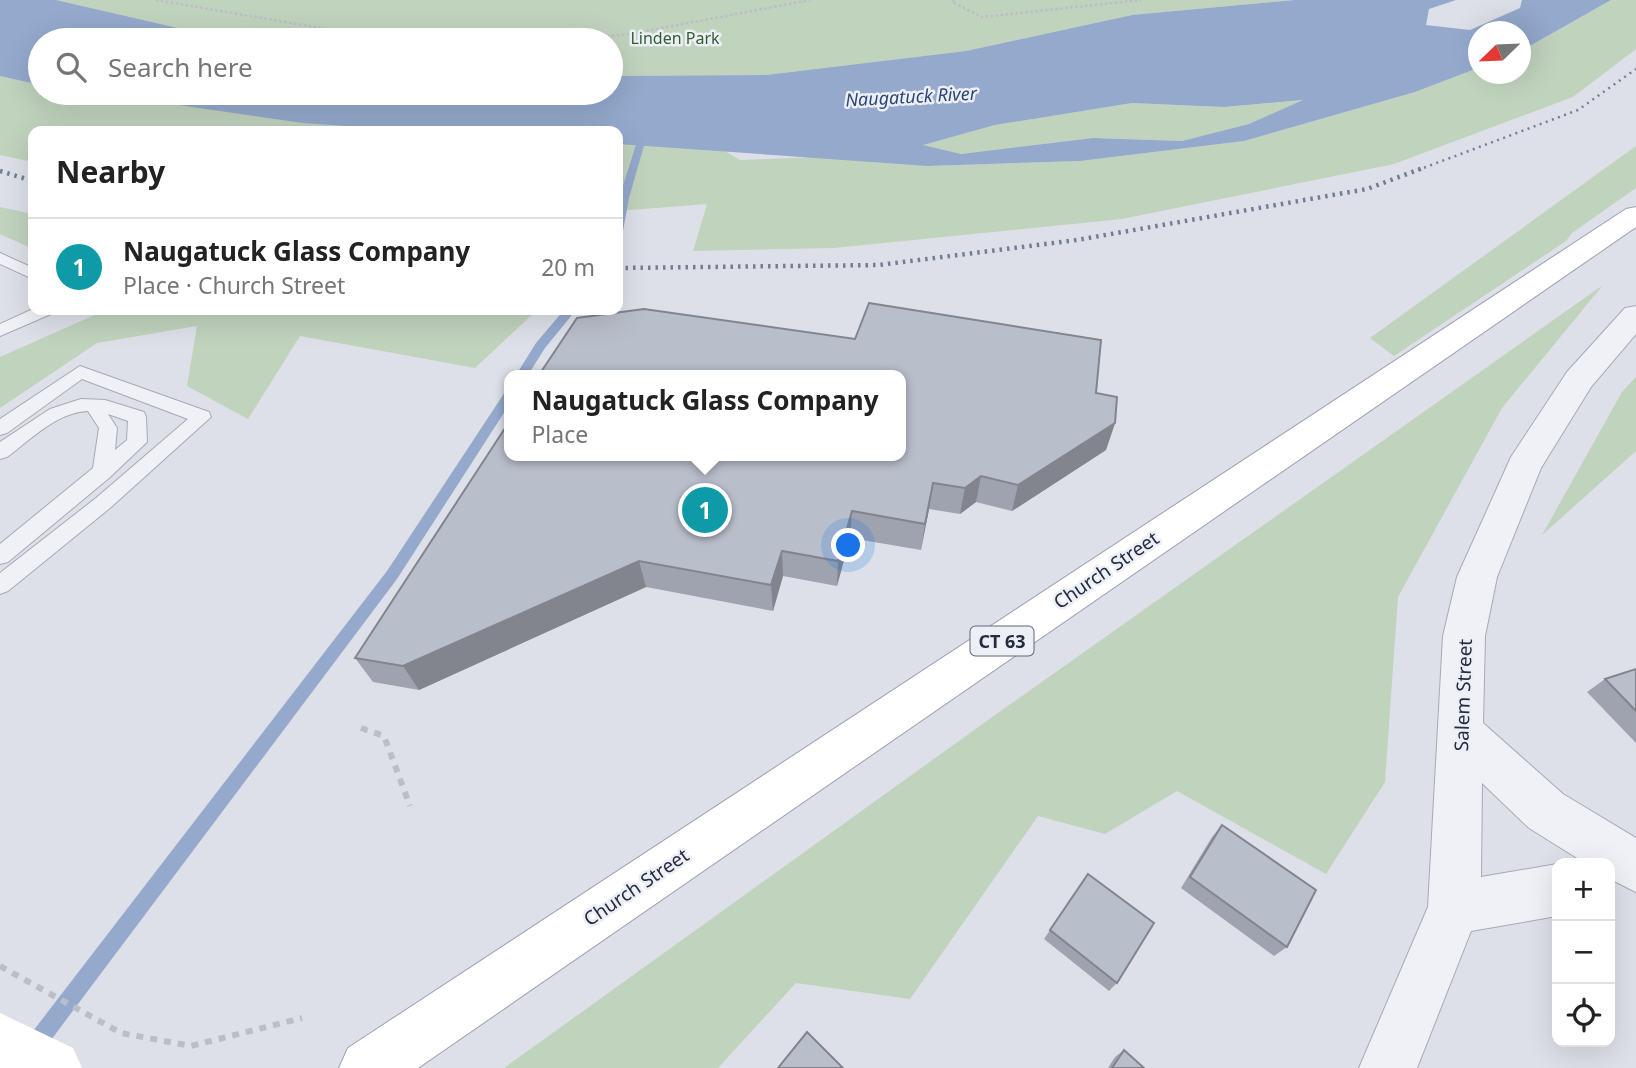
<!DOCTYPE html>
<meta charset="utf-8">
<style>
:root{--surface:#fff;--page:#f2f2f2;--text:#222;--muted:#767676;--line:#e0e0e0;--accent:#0f766e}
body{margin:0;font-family:"Noto Sans",sans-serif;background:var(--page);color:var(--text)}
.controls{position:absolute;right:21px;bottom:21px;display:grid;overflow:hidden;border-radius:14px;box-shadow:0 7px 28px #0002}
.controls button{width:63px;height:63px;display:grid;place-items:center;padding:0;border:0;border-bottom:2px solid var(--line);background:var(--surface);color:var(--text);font:35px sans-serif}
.compass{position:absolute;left:1468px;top:21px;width:63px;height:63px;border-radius:50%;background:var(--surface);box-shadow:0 7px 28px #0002;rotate:247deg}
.you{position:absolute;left:849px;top:546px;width:24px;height:24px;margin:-18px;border:5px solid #fff;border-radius:50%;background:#1a73e8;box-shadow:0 0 0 10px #1a73e833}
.badge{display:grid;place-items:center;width:46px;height:46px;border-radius:50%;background:var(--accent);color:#fff;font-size:23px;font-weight:700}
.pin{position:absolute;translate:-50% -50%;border:4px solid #fff;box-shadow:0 2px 7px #0006}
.popup{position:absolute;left:504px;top:370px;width:402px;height:91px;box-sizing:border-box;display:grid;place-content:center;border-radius:14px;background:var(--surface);filter:drop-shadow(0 2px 5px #0005);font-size:23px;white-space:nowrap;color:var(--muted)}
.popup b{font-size:26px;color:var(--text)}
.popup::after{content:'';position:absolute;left:50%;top:100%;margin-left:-14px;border:14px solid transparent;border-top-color:var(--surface)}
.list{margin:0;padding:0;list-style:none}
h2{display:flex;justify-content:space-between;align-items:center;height:91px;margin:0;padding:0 28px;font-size:30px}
h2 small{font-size:23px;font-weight:400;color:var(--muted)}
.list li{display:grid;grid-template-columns:46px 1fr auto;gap:21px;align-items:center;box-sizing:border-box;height:98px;padding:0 28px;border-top:2px solid var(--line)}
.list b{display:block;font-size:26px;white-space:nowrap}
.list p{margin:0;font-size:23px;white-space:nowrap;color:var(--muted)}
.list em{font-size:23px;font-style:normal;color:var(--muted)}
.icon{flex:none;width:38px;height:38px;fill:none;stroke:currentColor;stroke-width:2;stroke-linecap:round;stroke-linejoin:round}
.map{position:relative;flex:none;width:1636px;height:1068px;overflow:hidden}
.search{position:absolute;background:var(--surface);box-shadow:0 7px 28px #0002;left:28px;top:28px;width:595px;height:77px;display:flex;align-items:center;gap:18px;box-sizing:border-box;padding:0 24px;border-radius:38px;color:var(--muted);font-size:26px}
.panel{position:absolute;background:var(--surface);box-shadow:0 7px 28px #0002;left:28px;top:126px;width:595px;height:189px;border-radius:14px}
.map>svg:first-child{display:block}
.green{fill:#c0d3bd}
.water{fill:#94a9cc;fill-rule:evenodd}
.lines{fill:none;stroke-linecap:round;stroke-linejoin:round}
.stream{fill:#94a9cc;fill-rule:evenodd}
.lane-casing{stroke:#a6aab6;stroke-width:2}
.street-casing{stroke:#a6aab6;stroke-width:2}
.primary-casing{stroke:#9ba2b5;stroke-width:2}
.path-far1{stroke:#bbbec7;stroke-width:2.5;stroke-dasharray:2.5 2.5;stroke-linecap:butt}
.path{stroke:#bbbec7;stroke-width:6;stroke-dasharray:7 7;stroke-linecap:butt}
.lane{fill:#f0f1f6;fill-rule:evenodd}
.street{fill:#f0f1f6;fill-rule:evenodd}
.secondary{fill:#fff;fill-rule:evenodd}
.primary{fill:#fff;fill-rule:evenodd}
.rail-far1{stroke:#757d93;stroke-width:2.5;stroke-dasharray:2 4.5;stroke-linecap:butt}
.rail{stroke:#757d93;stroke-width:4.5;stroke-dasharray:2.5 5;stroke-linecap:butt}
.wall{fill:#9fa3af}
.shaded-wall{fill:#82858e}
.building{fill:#b9becb;stroke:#82858e;stroke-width:2}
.labels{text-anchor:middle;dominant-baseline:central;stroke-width:5;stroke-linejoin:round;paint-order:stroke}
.far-park-label{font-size:16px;fill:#345d31;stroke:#eceff6}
.far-water-label{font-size:18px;font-style:italic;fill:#2c4577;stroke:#eceff6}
.shield{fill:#eceff6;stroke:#616677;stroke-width:2}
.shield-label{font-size:18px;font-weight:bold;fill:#252c40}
.street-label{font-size:19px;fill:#252c40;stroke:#eceff6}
</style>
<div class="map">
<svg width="1636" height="1068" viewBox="0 0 1636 1068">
<rect width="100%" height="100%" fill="#dde0e8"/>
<path class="green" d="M56 0H1295L1132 15 967 51 766 75 611 76V40H230Z
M1611 0H1636V49L1573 97 1394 164 1122 219 834 248 693 251 707 204 618 211V131H33V162L0 155V76L40 85V93H104L696 134 740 160 868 155 928 166 1080 161 1244 141 1415 92 1478 68V74H1520L1521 51Z
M1306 100 1249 124 1182 141 1093 138 961 154 922 145 995 125 1132 103 1224 107Z
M1636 146V188L1572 233 1566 241 1394 356 1370 338Z
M0 207 33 214V249L0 234Z
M1603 285 1502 408 1398 597 1385 782 1326 874 1177 791 1105 834 1038 816 910 999 796 983 718 1068H504L995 715Z
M106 310H537L475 368 300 336 248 419 187 386 197 326 97 343 0 408V357Z
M1636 377V451L1542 535 1622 392Z"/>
<path class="water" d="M0 0H56L230 40H40V85L0 76Z
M1295 0H1456L1429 9 1426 25 1470 30 1520 8 1522 0H1611L1521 51 1520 32H1478V68L1415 92 1244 141 1080 161 928 166 618 144V131H420L303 123 96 93H611V76L766 75 966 51 1132 15ZM1303 100 1249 124 1182 141 1093 138 961 154 923 145 995 125 1132 103 1224 107Z"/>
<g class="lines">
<path class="stream" d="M642 126 649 128 629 198 623 231 618 234 619 198Z
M564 310H576L545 348 528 375H516L536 343Z
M509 391V405L397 579 30 1068H7L10 1061 387 571 505 392Z"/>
<g class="lane-casing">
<path id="lane" d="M0 253 33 268V279L0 264Z
M33 309 53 310 51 314 0 336V324Z
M80 366 209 412 211 417 110 508 8 591 0 594V573L96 498 188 419 82 379 7 433 0 435V419Z
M81 399 105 400 144 412 146 417 147 442 109 478 8 562 0 564V544L93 468 99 428 88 411C57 412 30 440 7 457L0 459V442L50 409ZM108 414 128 421 127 440 115 450 117 428Z"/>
</g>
<g class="street-casing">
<path id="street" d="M1636 306V334L1591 387 1541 468 1497 577 1485 636 1483 723 1563 794 1636 838V892L1610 879V863H1585L1529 828 1482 783 1481 877 1557 864V916L1471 931 1417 1068H1359L1428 907 1443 636 1457 577 1511 457 1567 372 1625 308Z"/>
</g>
<g class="primary-casing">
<path id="primary" d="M1636 207V227L418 1068H339L348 1048 1626 209Z"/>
</g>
<path class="path-far1" d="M156 0 344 32 437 40
M954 0 952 2 982 17 1141 0
M567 40 630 34 810 0"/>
<path class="path" d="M361 728 384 736 410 806
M0 966 121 1033 191 1046 302 1018"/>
<use href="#lane" class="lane"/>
<use href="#street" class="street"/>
<path class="secondary" d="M0 1013 73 1048 82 1068H0Z"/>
<use href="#primary" class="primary"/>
<path class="rail-far1" d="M1418 170 1578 110 1636 69"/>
<path class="rail" d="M0 171 33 181
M618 268 879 265 1077 240 1367 189 1423 168"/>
</g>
<path class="wall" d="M855 339 1096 393 1115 423 1106 450 1012 511 976 502 960 514 929 509 921 550 850 538 837 586 783 576 773 611 646 587 419 690 373 682 355 658Z
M1636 669V743L1587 692 1605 679Z
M1222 825 1287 947 1274 956 1181 888 1212 837Z
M1088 874 1117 983 1109 991 1044 939Z
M1124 1050 1144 1068H1108L1115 1057Z"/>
<path class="shaded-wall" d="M1115 423 1106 450 1012 511 1018 485Z
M981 476 976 502 960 514 965 488Z
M933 483 929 509 921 550 925 524Z
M852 511 850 538 837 586 838 561Z
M782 551 783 576 773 611 771 585Z
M639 561 646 587 419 690 403 666Z"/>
<path class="building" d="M869 303 1101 340 1096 393 1117 397 1115 423 1018 485 981 476 965 488 933 483 925 524 852 511 838 561 782 551 771 585 639 561 403 666 355 658 509 422V456H901V375H539L577 318 644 309 855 339Z
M1636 669V711L1605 679Z
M1222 825 1316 890 1287 947 1190 877Z
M1088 874 1154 923 1117 983 1050 930Z
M807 1032 843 1068H778Z
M1124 1050 1144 1068H1112Z"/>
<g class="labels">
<g class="far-park-label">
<text x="675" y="38">Linden Park</text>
</g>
<g class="far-water-label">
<text transform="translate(911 96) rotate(-3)">Naugatuck River</text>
</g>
<rect class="shield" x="970.5" y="626.5" width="63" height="29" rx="5"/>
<g class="shield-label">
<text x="1002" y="641">CT 63</text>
</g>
<g class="street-label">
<text transform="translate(1106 570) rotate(-34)">Church Street</text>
<text transform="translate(1463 695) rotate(-88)">Salem Street</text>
<text transform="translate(636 887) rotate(-34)">Church Street</text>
</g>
</g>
</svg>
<div class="controls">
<button>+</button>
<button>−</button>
<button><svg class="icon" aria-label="locate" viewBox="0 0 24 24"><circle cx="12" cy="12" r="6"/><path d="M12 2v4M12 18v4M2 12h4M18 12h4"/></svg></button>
</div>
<svg class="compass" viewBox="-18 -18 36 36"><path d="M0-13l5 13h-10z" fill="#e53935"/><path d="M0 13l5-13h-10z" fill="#767676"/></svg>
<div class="you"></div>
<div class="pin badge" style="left:705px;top:510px;background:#0f9aa8">1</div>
<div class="popup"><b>Naugatuck Glass Company</b>Place</div>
<div class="search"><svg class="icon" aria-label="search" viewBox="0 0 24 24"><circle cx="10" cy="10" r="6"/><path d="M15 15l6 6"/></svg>Search here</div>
<section class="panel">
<h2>Nearby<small></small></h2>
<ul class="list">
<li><span class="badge" style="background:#0f9aa8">1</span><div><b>Naugatuck Glass Company</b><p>Place · Church Street</p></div><em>20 m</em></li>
</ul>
</section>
</div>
